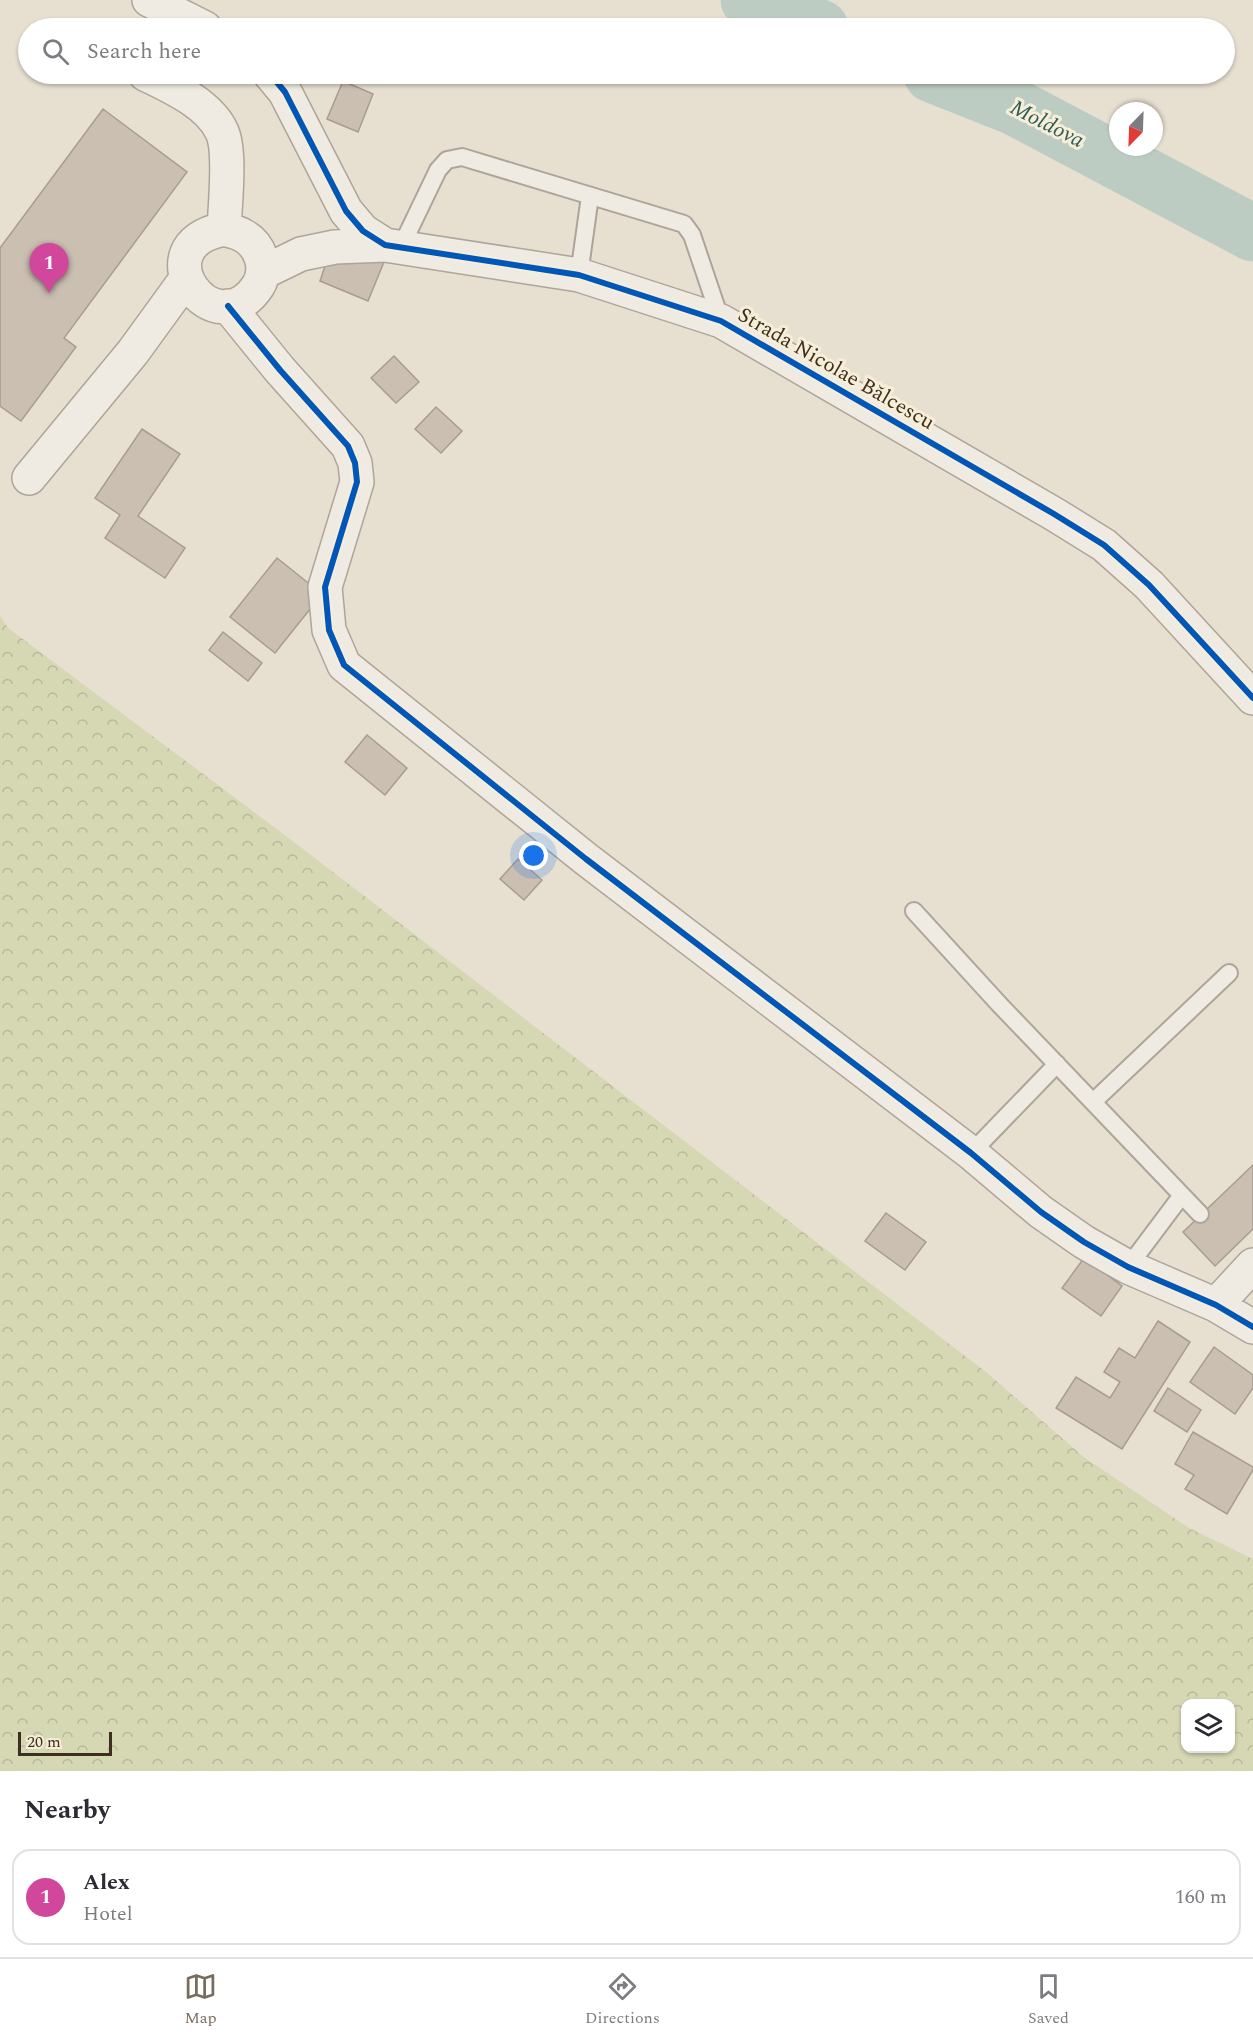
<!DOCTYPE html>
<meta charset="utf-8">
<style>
:root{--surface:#fff;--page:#f2f2f3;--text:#2b2b33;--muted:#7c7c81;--line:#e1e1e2;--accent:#786c5e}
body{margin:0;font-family:Spectral,serif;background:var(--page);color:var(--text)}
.controls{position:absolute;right:18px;bottom:18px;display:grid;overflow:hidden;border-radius:12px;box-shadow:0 2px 4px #0004}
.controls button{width:54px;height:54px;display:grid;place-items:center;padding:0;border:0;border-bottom:2px solid var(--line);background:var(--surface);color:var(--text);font:30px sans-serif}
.compass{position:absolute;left:1109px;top:102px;width:54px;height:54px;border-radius:50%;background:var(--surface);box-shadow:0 2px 4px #0004;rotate:203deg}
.scale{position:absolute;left:18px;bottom:15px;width:94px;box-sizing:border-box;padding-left:6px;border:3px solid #3d2e20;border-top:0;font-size:16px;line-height:21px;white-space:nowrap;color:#3d2e20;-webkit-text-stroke:4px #f7eed8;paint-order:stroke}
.you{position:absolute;left:534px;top:856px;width:21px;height:21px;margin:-15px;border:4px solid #fff;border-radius:50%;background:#1a73e8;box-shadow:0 0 0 9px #1a73e833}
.badge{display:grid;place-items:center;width:39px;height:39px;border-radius:50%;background:var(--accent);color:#fff;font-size:20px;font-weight:700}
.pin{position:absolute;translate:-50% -50px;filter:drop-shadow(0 2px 3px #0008)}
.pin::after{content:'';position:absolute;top:32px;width:21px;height:18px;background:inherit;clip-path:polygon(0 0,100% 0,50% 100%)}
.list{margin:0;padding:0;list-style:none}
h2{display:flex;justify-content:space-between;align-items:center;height:78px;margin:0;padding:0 24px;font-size:26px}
h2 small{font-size:20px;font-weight:400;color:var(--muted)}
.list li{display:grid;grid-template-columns:39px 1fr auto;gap:18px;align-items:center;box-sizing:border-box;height:96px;margin:0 12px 12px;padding:0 12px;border:2px solid var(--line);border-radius:18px}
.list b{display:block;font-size:22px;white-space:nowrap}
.list p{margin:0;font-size:20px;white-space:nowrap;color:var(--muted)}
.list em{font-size:20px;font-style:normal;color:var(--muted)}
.icon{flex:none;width:33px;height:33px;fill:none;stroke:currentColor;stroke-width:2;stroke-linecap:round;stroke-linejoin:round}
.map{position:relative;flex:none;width:1253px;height:1771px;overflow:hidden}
.search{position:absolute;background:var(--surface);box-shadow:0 2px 4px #0004;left:18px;right:18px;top:18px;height:66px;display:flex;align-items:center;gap:15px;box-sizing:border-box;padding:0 21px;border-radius:33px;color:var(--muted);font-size:22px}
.sheet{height:186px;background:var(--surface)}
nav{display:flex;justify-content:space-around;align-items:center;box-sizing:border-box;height:84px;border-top:2px solid var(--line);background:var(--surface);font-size:16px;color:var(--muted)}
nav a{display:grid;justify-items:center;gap:3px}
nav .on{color:var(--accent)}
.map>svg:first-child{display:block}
.forest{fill:url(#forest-crowns);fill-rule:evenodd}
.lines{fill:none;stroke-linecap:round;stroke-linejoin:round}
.river{stroke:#bcccc2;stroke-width:57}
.building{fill:#cbbfb2;stroke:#a89c90;stroke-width:1.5}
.service-casing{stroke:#ada599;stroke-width:20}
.minor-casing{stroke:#ada599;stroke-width:36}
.service{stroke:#efebe3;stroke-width:16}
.minor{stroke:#efebe3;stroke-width:33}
.cycleway-casing{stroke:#f7eed8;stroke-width:10}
.cycleway{stroke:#0057b8;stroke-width:6}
.labels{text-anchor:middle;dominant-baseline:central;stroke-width:6;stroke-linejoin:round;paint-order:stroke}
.street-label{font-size:21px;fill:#3d2e20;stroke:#f7eed8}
.water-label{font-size:22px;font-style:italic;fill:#2f5d5a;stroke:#f7eed8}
</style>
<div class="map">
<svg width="1253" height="1771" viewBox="0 0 1253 1771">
<defs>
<pattern id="forest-crowns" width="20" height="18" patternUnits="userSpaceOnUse" patternTransform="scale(1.5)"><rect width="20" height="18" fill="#d6d7b3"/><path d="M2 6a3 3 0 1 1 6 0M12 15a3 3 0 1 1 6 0" fill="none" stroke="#b9b99a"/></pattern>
</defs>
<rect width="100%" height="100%" fill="#e7e0d1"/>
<path class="forest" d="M0 616 8 628 282 833 986 1372 1085 1458 1189 1528 1253 1559V1771H0ZM1186 1704H1230V1748H1186Z"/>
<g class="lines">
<path class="river" d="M749 0 820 28
M932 74 1015 107 1253 233"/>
</g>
<path class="building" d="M343 81 373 94 358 132 327 119Z
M103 109 187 172 64 338 76 347 21 421 0 406V248Z
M386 257 368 301 320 281 327 260Z
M394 356 419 382 396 403 371 378Z
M436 407 462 431 441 453 415 429Z
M142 429 180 454 138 516 185 548 165 578 105 538 120 515 95 498Z
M277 558 322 594 275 653 230 617Z
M223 632 262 663 248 681 209 650Z
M367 735 407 768 385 795 345 762Z
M518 859 542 880 524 900 500 879Z
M1253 1165V1229L1215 1266 1183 1232Z
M886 1213 926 1242 905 1270 865 1241Z
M1084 1258 1122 1286 1101 1316 1062 1288Z
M1158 1321 1190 1342 1122 1449 1056 1408 1076 1377 1110 1398 1120 1382 1104 1372 1119 1348 1135 1358Z
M1214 1347 1253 1375V1388L1235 1414 1190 1382Z
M1168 1388 1201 1410 1187 1432 1154 1411Z
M1193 1432 1253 1467V1470L1227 1514 1185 1489 1194 1475 1175 1464Z"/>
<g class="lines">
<g class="service-casing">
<path id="service" d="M401 247 438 170 447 160 462 157 684 224 692 235 721 321
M579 275 590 196
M914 911 999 1004 1200 1214
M1093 1102 1229 973
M971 1153 1057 1064
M1128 1267 1182 1195"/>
</g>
<g class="minor-casing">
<path id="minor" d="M149 0 205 28
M145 74C170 86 210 104 222 132 231 151 225 206 224 229
M270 74 285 92 346 211 363 231 385 245 579 275 721 321 1054 514 1104 545 1149 585 1253 698
M224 229C230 231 237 232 242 235 260 244 269 268 258 286 215 351 137 246 224 229Z
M264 272 301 254 335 247 385 245
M228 306 280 370 348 446 355 463 357 482 325 587 329 630 344 665 586 859 971 1153 1041 1212 1084 1242 1128 1267 1216 1305 1253 1327
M29 478 133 352 186 279
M1216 1305 1253 1265"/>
</g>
<use href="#service" class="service"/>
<use href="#minor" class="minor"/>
<g class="cycleway-casing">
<path id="cycleway" d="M270 74 285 92 346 211 363 231 385 245 579 275 721 321 1054 514 1104 545 1149 585 1253 698
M228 306 280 370 348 446 355 463 357 482 325 587 329 630 344 665 586 859 971 1153 1041 1212 1084 1242 1128 1267 1216 1305 1253 1327"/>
</g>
<use href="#cycleway" class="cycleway"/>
</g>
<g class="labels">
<g class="street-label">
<text transform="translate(836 369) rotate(30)">Strada Nicolae Bălcescu</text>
</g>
<g class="water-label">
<text transform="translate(1047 124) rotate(27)">Moldova</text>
</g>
</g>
</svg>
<div class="controls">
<button><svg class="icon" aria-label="layers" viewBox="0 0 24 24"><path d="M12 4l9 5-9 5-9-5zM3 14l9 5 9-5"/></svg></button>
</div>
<svg class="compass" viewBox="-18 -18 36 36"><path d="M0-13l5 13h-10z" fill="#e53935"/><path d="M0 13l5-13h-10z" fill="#7c7c81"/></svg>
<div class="scale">20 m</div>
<div class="you"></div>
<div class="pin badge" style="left:49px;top:293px;background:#d1479c">1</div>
<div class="search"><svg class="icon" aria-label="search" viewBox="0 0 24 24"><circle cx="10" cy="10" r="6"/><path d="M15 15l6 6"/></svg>Search here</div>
</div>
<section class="sheet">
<h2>Nearby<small></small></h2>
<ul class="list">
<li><span class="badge" style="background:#d1479c">1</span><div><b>Alex</b><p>Hotel</p></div><em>160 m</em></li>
</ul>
</section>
<nav>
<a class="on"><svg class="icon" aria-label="map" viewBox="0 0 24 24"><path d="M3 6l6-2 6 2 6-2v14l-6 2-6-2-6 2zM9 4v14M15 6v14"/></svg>Map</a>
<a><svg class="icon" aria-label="directions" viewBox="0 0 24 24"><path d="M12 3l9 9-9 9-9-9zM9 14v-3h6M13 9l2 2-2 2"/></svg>Directions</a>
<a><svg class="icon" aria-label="saved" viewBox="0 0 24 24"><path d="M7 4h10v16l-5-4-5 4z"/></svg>Saved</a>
</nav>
